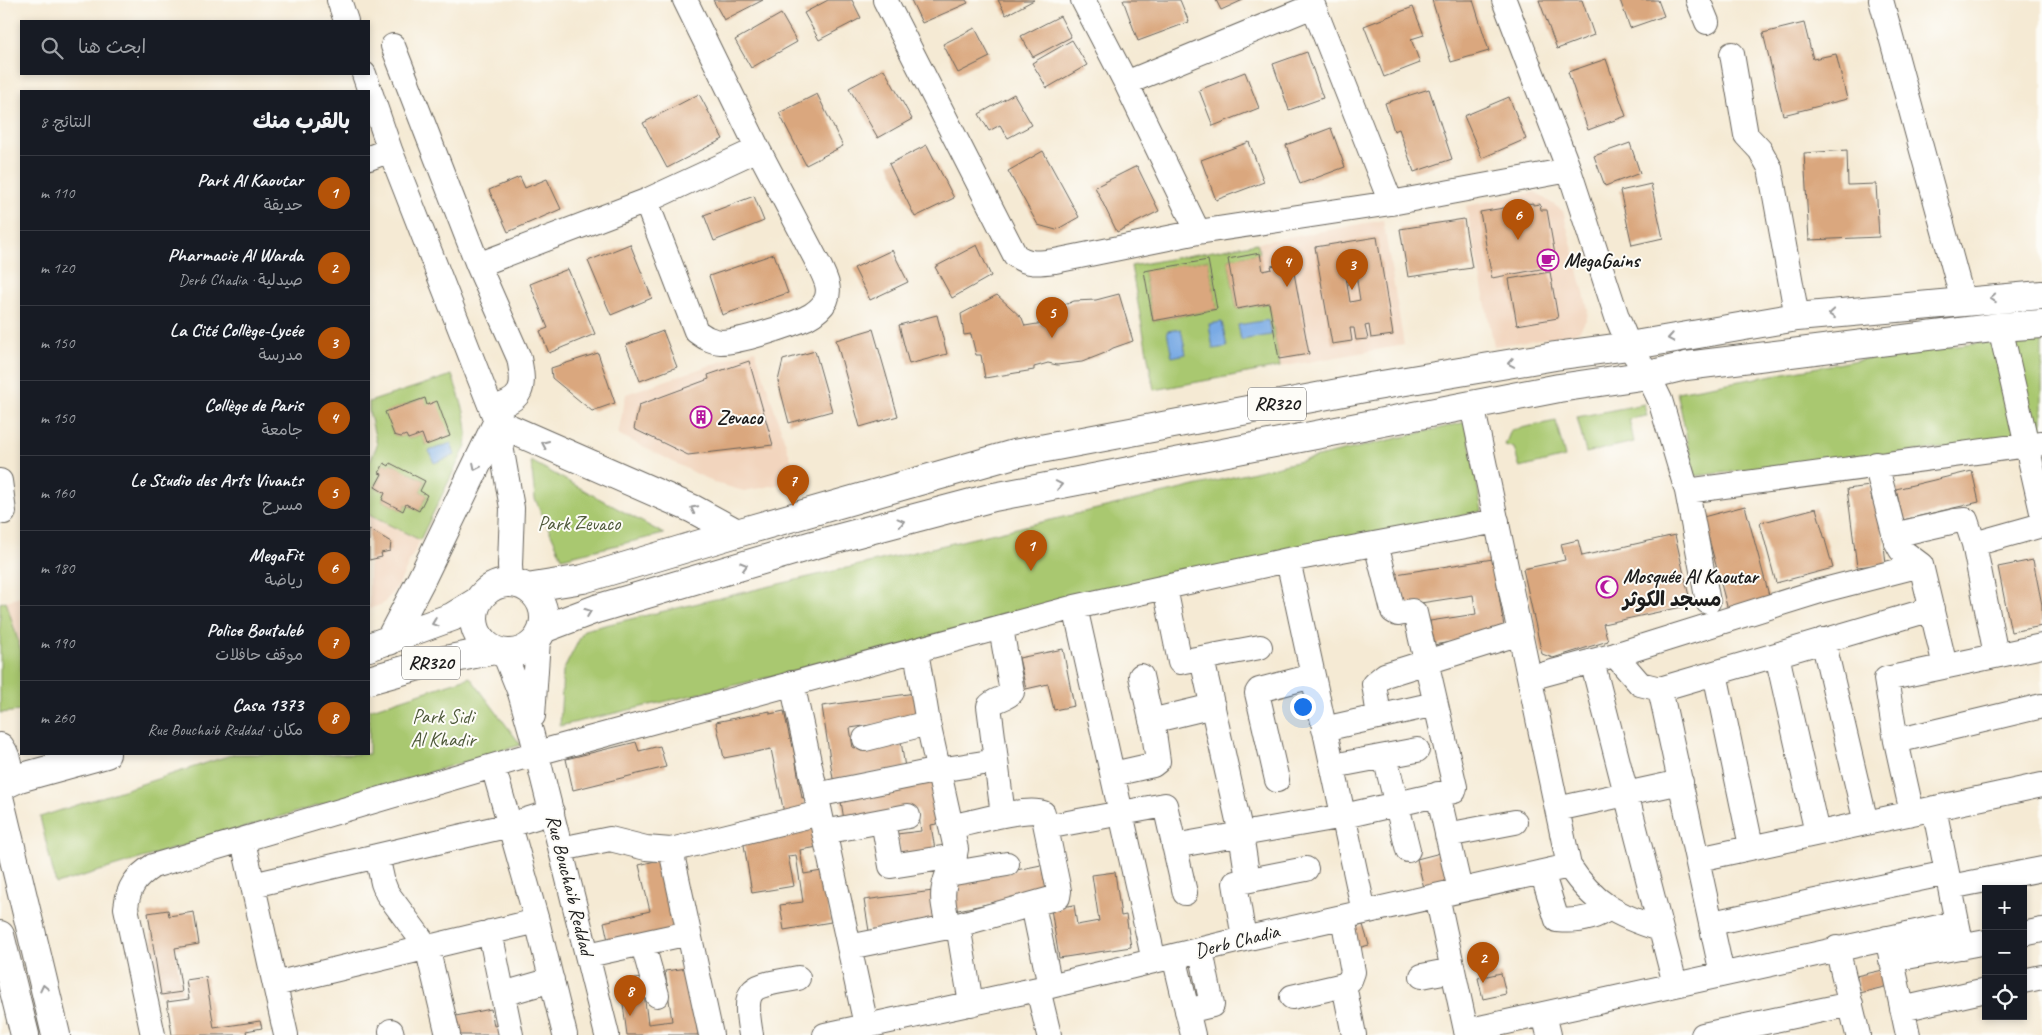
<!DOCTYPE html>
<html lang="ar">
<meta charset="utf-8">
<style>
:root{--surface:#171b24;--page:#20242c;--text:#f1f3f6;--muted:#9ea1a6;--line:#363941;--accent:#b45309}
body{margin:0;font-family:Caveat,"Playpen Sans Arabic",sans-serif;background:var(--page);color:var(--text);direction:rtl}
.controls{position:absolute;right:15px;bottom:15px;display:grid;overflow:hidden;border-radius:0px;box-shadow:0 2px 8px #0003}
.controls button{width:45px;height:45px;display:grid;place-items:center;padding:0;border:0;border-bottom:1px solid var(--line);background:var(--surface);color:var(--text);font:25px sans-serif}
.you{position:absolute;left:1302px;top:706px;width:18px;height:18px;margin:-12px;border:4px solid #fff;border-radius:50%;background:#1a73e8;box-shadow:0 0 0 8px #1a73e833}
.badge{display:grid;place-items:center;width:32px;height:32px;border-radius:50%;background:var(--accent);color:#fff;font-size:16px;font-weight:700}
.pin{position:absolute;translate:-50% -41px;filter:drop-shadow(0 1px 2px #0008)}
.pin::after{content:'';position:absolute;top:26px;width:18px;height:15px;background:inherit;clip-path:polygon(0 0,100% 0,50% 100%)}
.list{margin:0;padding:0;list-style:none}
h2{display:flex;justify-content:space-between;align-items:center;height:65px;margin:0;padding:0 20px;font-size:21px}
h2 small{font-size:16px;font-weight:400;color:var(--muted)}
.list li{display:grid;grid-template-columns:32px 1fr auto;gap:15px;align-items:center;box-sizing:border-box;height:75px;padding:0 20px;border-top:1px solid var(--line)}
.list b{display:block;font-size:19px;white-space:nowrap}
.list p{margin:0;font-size:16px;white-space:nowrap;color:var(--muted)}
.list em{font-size:16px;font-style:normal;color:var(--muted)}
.icon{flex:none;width:28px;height:28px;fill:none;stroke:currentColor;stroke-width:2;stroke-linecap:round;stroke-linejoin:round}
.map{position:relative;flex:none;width:2042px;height:1035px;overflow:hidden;direction:ltr}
.search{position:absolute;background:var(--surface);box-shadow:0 2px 8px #0003;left:20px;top:20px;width:350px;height:55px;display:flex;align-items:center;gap:12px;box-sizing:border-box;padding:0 18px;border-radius:0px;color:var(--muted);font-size:19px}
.panel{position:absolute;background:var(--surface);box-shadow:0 2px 8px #0003;left:20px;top:90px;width:350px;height:665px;border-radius:0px;direction:rtl}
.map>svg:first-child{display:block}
.built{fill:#f2d5be}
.green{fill:#a9c870;stroke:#627246;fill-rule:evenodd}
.water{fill:#79aae4;stroke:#4a6380}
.building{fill:#daa77e;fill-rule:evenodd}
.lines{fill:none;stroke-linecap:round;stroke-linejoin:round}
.minor-casing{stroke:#68645c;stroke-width:26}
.major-casing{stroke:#68645c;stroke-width:30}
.minor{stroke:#fff;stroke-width:24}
.major{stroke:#fff;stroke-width:28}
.oneway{stroke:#999}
.labels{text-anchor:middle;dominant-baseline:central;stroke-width:4;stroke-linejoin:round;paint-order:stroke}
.shield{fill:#fdfcf7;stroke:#605f5e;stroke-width:1}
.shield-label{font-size:19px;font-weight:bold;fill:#1c1c1c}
.poi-label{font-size:20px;font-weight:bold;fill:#1c1c1c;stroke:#fdfcf7;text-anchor:start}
.park-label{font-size:20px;fill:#4d5839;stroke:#fdfcf7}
.street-label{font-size:20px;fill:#1c1c1c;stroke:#fdfcf7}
</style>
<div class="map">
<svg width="2042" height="1035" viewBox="0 0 2042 1035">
<rect width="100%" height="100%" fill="#fdfcf7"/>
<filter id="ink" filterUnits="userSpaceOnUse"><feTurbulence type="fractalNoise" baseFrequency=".02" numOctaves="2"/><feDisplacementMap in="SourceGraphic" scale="10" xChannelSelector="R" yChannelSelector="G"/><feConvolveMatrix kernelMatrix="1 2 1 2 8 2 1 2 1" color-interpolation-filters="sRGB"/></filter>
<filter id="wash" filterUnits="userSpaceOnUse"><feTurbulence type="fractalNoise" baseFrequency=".0096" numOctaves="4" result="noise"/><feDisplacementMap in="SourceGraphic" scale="20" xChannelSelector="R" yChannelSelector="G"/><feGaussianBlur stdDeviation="1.12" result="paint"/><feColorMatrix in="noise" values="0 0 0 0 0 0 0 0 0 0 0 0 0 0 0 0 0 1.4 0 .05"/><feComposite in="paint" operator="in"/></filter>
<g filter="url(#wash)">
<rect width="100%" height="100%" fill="#f5ead4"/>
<path class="built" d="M1535 192 1563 211 1588 309 1587 318 1580 330 1573 334 1494 346 1466 206Z
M1383 220 1404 345 1280 367 1257 243Z
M755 350 798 481 744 491 715 483 618 434 626 394Z
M369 515 420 540 398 586 383 604 369 609Z
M21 597V651L6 601Z"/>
<path class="green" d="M1257 243 1260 253 1228 259 1237 309 1269 303 1280 367 1154 390 1131 266ZM1208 260 1217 309 1153 321 1144 272Z
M2018 338H2042V437L1695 476 1677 392 1881 356Z
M452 375C460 399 470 421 466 446L420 540 369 515V464L377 445 369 411V402ZM424 398 427 405 426 445 422 434 408 439 406 435 401 437 394 435 386 412ZM384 463 389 466 391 463 425 481 420 491 427 495 419 511 406 504 403 511 382 500 385 493 375 487 382 474 379 473Z
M1644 404 1647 416 1629 419 1634 442 1586 453 1577 417Z
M1556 421 1565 457 1520 468 1514 448 1505 445 1511 430Z
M1466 422 1482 511 560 726 563 671 584 630Z
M531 461 664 534 562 558 535 499Z
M6 601 21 651V711L0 713V603Z
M470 677 521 745 56 884 40 817 234 754H369V710Z"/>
<path class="water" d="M1268 320 1271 335 1241 340 1238 325Z
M1222 322 1227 347 1213 349 1209 324Z
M1181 329 1186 354 1172 357 1167 331Z
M451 443 455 455 434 463 429 451Z"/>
<g id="blocks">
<path class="building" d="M713 0H763L724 20Z
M828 0H852L861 18 819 40 804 13Z
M911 0H966L968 3 922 23Z
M998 0H1034L1006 15Z
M1123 0H1180L1189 22 1138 41Z
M1216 0H1243L1221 10Z
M1432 0H1473L1489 51 1451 62Z
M1539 0H1582L1594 35 1557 49Z
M1620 0H1658L1664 16 1630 28Z
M1413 7 1424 35 1411 39 1420 63 1384 77 1364 26Z
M781 14 797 42 751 68 735 40Z
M1060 16 1071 37 1033 57 1021 36Z
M1804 23 1813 59 1836 54 1847 99 1783 115 1763 33Z
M975 28 990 57 958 73 943 44Z
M1072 40 1087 65 1047 88 1032 63Z
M1307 52 1323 98 1289 110 1273 64Z
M1606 59 1626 116 1588 130 1568 72Z
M884 69 912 119 878 138 849 88Z
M1245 72 1259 108 1213 126 1199 90Z
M1429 89 1452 159 1414 172 1399 129 1394 131 1385 103Z
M699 94 723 139 667 168 643 123Z
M817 94 843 146 806 165 779 113Z
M1014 94 1032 125 1008 138 1000 125 989 131 979 114Z
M1509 97 1526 139 1482 158 1464 116Z
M1331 128 1345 167 1300 184 1286 145Z
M1249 142 1264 182 1216 200 1201 160Z
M1630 143 1640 173 1605 186 1594 156Z
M927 145 954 198 915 217 889 164Z
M1847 150 1848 185 1876 184 1879 237 1809 240 1804 153Z
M1043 151 1079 217 1056 230 1038 225 1008 171Z
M1137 166 1159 211 1117 232 1095 187Z
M520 177 525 188 547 179 561 209 508 232 489 190Z
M1651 184 1663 238 1632 245 1620 191Z
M754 196 764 221 714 241 704 215Z
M1533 203V205L1540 204 1541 210H1547L1557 266 1492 278 1480 212Z
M1464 219 1472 268 1408 277 1400 229Z
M1377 237 1393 335 1371 338 1369 325 1365 326 1368 339 1356 340 1354 328H1350L1352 341 1332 344 1315 247ZM1356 275 1360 300 1350 302 1346 277Z
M630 244 652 298 611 315 588 261Z
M977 245 991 276 952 298 935 267Z
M892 250 908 282 870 300 854 268Z
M1260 253 1263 271 1272 269 1271 266 1292 262 1309 354 1279 359 1269 303 1237 309 1228 259Z
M774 254 788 293 722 315 709 276Z
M1208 260 1217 309 1153 321 1144 271Z
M568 269 595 334 549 353 540 331 548 328 530 284Z
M1550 272 1558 318 1517 325 1509 279Z
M1119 294 1133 341 1113 348 1105 353 1082 362 1057 365 1048 363 1034 367V370L985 378 981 355H976L971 334 964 335 961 314 997 295 1022 318 1025 326 1043 323 1042 319 1053 310 1074 301 1096 300Z
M937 315 947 354 909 364 899 325Z
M873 329 898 416 860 427 836 340Z
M663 331 677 367 640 381 626 345Z
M815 351 832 411 789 423 778 381 783 360Z
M598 353 615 403 592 411 552 378 551 368Z
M749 361 773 445 688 455 634 429 639 405 709 379 708 375Z
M425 398 427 405 437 401 450 436 426 445 422 434 408 439 406 435 401 437 394 435 385 412Z
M384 463 389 466 390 463 425 481 420 491 427 495 419 511 406 504 403 511 382 500 385 493 375 487 382 474 379 473Z
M1972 471 1979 502 1903 520 1896 489Z
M1870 486 1872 501 1879 500 1886 564 1857 567 1847 489Z
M1745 506 1770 599 1728 610 1703 517Z
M1816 508 1833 568 1776 583 1760 523Z
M369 529 391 542 390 551 381 553 382 557 369 560Z
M1675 535 1691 605 1603 624 1608 641 1553 658 1542 654 1523 569 1565 560 1561 544 1578 540 1582 556Z
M1493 559 1505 633 1433 645 1430 621 1476 614 1473 595 1401 606 1396 574Z
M2033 560 2042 605V626L2011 632 1998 567Z
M1063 649 1074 706 1054 710 1048 684 1026 689 1019 658Z
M915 693 919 718 850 728 853 748 901 741 905 768 833 779 822 706Z
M770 711V714L784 711 790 739H792L802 798 804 797 807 813 785 818 771 749 724 758 716 722Z
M636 742 639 751 660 746 666 767 573 790 566 759Z
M935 780 942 823 931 825 935 850 901 856 897 834 921 831 918 809 844 820 840 795Z
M814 827 818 847 800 850 804 874 822 871 831 922 784 930 780 905 803 902 796 855 788 856 794 886 752 893 743 839Z
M1448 851 1455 880 1424 888 1417 859Z
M663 859 678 929 609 945 604 922 650 911 639 865Z
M1041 865 1047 892 953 911 948 884Z
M1115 872 1121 916 1126 915 1131 947 1059 958 1051 909 1074 905 1077 925 1099 921 1092 875Z
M933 891 937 921 869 931 864 900Z
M168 910 169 916 194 912 199 944 175 948 182 992 161 995 148 913Z
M1363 925 1369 945 1354 949 1348 929Z
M688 968 698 1035H627L620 981 642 978 648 1024 672 1021 665 971Z
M1883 970 1888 986 1860 993 1856 976Z
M1501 973 1506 994 1483 999 1478 978Z
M206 977 214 1028 260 1021 262 1028 246 1031 247 1035H172L167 1002 189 999 186 980Z
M491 1009 494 1026 503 1024 505 1035H459L456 1016Z"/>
</g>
</g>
<g filter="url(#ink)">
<use href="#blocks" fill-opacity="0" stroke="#68645c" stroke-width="1"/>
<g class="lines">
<g class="minor-casing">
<path id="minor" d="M339 0 346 21
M885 0 1015 255C1028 265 1040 263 1055 261L1198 232 1391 203 1569 170
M1083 0 1126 83 1198 232
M1311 0 1391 203
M1504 0 1569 170 1617 317 1629 346 1648 375 1660 400 1687 491 1708 602
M1698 0 1707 22
M1881 0 1963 301
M393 46 478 265 519 358C525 388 524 400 492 408
M1732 54 1746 135 1760 150 1770 168 1797 317
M364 74 390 150 497 423 512 508 510 565 511 583
M1126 83 1313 6
M369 158 390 150
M646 201 696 331C704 337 710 341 721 342 739 342 789 326 806 318 814 314 822 308 826 300 831 288 825 278 820 267L758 149 685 0
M478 265 646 201 758 149
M2000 327 2042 512
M1472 405 1569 866C1594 904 1618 916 1660 929
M1876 464 1896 541 1901 550 1921 565 1945 666
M0 481 4 512
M1687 491 2042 443
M1894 535 1955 521 1966 520 1974 544
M1288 560 1364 912
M1165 588 1180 662 1260 647
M1075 607 1154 961
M1001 628 1012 692C1007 699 994 699 989 706L1003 815
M1823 640 1866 823
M916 651 928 723 956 849C954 863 946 874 944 887 941 900 946 914 948 927
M504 653 520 693 532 735 607 1035
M1615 655 1640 684 1660 689 1932 609
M1777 655 1817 833
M1996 655 1974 544 2042 525
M1202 659 1241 834 1248 880
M1592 661 1675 984
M1715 673 1751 846
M1530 678 1615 655 1820 591 1921 565
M792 683 866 1025
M1660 689 1722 974
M533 716 538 640
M1379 716 1374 684 1385 675 1520 633
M1151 721 1213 706
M1324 729 1435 704
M865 739 928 723
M1896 741 2042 706
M1385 757 1408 850
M493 766 537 921 565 1035
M1333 766 1417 750
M1113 774 1153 765 1158 761 1154 733 1141 676
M1277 780 1257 693 1259 690 1313 676
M1438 794 1460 890
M816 795 939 770 996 761
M1934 808 1962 947
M1557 809 1681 782
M1912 813 1896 741 1886 679 2042 646
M883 821 891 866 955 856
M1046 827 1165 805 1185 893
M824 832 908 816
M1447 835 1515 822
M243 841 286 1035
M1174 846 1344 816 1454 791 1455 787 1415 613 1412 611 1398 614 1393 611 1376 544
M561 849 610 839 646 848 671 850 820 813
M671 850 711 1035
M377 856 383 883 387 893 427 947 448 1035
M1699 859 2042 785
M1542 872 1557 920C1576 922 1594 919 1609 908
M948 874 1007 864
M253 885 510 825 552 812
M1950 887 2042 869
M1437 896 1467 1035
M1033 905 1050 986
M1712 923 1947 873
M958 925 971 1004
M490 932 511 1035
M2023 934 2042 930
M1887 938 1908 1035
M1244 939 1235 883 1306 869
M643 945 657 995
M849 947 958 925 1058 897 1059 891 1043 813C1027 806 970 823 951 827
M1837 948 1858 1035
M588 955 689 933
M1174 956 1193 1035
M1891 960 1986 942
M1422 976 1453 970
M2023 981 2042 977
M275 984 537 921
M1344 985 1354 1035
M1038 989 1049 1035
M503 994 552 980
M1292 997 1344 985 1350 980 1353 972 1343 917
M1902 1009 1986 990
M1187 1011 1212 1005 1201 951
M1544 1014 1549 1035
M391 1031 392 1035
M1466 1031 1957 923
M153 1035 126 908C128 887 136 877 153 866L537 753 1075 607 1288 560 1497 521
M751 1035C742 983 751 987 798 978
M825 1035 1038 989 1244 939 1569 866
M1703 1035 1851 1004"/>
</g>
<g class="major-casing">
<path id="major" d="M474 618a35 35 0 1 1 70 0a35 35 0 1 1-70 0Z
M527 588 583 579 737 533 1014 454 1370 387 1555 356 1629 346 1797 317 2042 295
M543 629 596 609 813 545 994 497 1559 388 1648 375 1686 366 2000 327 2042 324
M389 641 421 580 497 423 693 509 737 533
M369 647 452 617 478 601
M369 680 426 664 494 650
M0 747C10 761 10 775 0 788
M2 786 19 778 106 754
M0 801 56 1035
M0 935 25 1035"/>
</g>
<use href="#minor" class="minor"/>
<use href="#major" class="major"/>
</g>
<defs><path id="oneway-chevron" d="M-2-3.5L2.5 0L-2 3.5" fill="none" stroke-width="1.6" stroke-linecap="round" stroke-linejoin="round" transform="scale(1.25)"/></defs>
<g class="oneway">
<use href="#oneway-chevron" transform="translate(1993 298) rotate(176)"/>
<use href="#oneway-chevron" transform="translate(1832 314) rotate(175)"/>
<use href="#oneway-chevron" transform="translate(1671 338) rotate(170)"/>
<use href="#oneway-chevron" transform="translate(1511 363) rotate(170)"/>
<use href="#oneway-chevron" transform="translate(545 444) rotate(-156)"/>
<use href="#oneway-chevron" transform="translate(476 467) rotate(116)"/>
<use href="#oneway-chevron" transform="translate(1059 485) rotate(-11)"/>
<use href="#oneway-chevron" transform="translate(694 509) rotate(-153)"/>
<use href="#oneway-chevron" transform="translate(901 522) rotate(-15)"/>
<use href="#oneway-chevron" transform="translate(744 566) rotate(-17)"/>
<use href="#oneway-chevron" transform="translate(588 612) rotate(-21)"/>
<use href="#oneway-chevron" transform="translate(435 623) rotate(159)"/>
<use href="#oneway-chevron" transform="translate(44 988) rotate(-103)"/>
</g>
</g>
<defs>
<g id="cafe-ring" transform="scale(1.125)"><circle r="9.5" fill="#fdfcf7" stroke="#b5179e" stroke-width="1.5"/><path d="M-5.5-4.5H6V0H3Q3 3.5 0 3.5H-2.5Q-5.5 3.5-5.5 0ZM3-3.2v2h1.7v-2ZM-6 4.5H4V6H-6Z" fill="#b5179e"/></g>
<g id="building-ring" transform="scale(1.125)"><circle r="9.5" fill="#fdfcf7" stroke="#b5179e" stroke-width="1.5"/><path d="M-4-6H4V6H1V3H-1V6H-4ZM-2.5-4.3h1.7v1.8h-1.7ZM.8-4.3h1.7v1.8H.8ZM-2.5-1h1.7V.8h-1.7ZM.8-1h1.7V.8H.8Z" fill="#b5179e"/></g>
<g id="mosque-ring" transform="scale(1.125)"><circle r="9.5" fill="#fdfcf7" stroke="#b5179e" stroke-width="1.5"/><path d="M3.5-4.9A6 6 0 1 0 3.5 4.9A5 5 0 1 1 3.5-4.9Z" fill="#b5179e"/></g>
</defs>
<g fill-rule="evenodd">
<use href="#cafe-ring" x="1548" y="260"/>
<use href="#building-ring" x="701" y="417"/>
<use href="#mosque-ring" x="1607" y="587"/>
</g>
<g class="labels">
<g class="shield">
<rect x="1248" y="387.5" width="58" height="33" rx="4"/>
<rect x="402" y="646.5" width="58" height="33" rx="4"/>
</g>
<g class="shield-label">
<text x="1277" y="404">RR320</text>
<text x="431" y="663">RR320</text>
</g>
<g class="poi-label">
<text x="1564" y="260">MegaGains</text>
<text x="717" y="417">Zevaco</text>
<text x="1623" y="576">Mosquée Al Kaoutar<tspan x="1623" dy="23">مسجد الكوثر</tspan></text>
</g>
<g class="park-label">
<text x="579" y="523">Park Zevaco</text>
<text x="443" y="716">Park Sidi<tspan x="443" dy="23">Al Khadir</tspan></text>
</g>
<g class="street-label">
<text transform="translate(570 885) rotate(76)">Rue Bouchaib Reddad</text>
<text transform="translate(1237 941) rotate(-14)">Derb Chadia</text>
</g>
</g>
</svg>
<div class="controls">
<button>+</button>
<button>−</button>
<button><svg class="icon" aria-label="locate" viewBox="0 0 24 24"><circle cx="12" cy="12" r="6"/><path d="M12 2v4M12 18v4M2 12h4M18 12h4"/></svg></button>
</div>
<div class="you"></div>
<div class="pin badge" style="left:1031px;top:571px">1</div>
<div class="pin badge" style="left:1483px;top:983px">2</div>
<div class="pin badge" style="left:1352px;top:290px">3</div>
<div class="pin badge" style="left:1287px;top:287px">4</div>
<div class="pin badge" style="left:1052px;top:338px">5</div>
<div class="pin badge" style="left:1518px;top:240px">6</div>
<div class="pin badge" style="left:793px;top:506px">7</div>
<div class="pin badge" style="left:630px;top:1016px">8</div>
<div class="search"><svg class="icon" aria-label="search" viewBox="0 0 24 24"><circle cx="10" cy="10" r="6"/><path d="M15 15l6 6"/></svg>ابحث هنا</div>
<section class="panel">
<h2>بالقرب منك<small>النتائج: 8</small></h2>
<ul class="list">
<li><span class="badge">1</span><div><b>Park Al Kaoutar</b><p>حديقة</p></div><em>110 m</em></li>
<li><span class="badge">2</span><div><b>Pharmacie Al Warda</b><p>صيدلية · Derb Chadia</p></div><em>120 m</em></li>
<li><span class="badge">3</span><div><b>La Cité Collège-Lycée</b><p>مدرسة</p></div><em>150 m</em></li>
<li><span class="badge">4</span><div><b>Collège de Paris</b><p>جامعة</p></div><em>150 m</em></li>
<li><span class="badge">5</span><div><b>Le Studio des Arts Vivants</b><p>مسرح</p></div><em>160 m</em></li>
<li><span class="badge">6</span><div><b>MegaFit</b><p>رياضة</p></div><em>180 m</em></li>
<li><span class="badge">7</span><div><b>Police Boutaleb</b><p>موقف حافلات</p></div><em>190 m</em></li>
<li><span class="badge">8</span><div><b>Casa 1373</b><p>مكان · Rue Bouchaib Reddad</p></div><em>260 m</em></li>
</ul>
</section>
</div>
